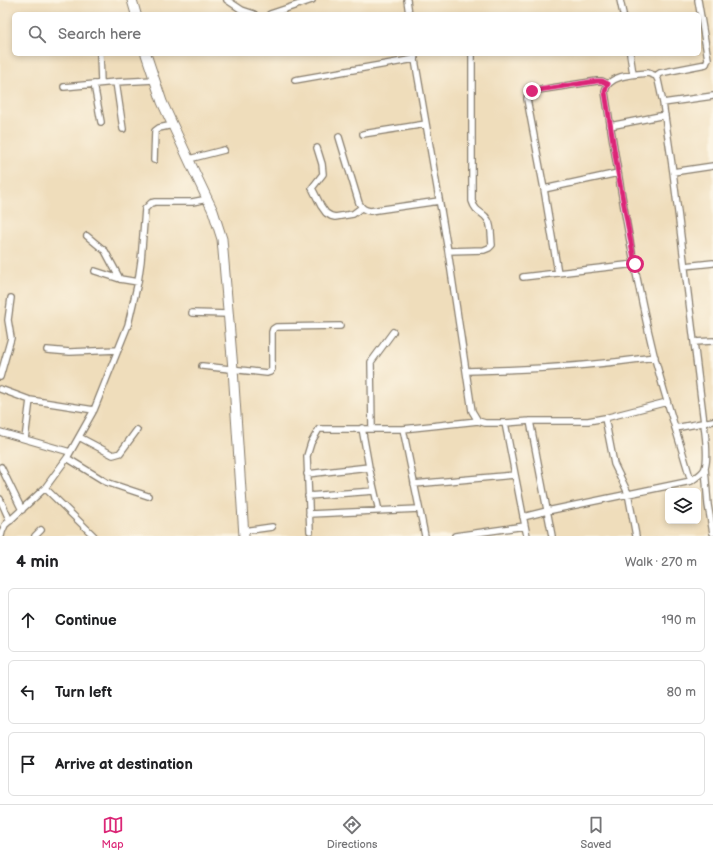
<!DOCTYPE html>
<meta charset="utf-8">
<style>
:root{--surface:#fff;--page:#f6f6f6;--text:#202124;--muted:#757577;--line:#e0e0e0;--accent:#db2777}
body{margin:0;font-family:"Balsamiq Sans",sans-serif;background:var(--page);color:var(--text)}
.controls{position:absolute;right:12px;bottom:12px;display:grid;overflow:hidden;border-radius:6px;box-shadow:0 2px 6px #0003}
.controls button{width:36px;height:36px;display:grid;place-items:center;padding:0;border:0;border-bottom:1px solid var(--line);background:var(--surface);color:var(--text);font:20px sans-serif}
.stop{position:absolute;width:12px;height:12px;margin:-9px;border:3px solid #db2777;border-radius:50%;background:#fff}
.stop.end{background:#db2777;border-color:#fff;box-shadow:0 1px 4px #0008}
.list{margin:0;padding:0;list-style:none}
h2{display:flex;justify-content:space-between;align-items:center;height:52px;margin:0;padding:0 16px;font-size:17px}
h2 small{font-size:13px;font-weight:400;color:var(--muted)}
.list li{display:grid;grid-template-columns:26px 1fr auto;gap:12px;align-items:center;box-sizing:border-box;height:64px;margin:0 8px 8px;padding:0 8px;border:1px solid var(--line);border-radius:6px}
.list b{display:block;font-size:15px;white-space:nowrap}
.list em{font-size:13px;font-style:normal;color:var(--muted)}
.icon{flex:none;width:22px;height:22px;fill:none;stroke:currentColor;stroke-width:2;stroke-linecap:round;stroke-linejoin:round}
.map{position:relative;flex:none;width:713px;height:536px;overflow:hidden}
.search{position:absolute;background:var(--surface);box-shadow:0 2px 6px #0003;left:12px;right:12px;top:12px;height:44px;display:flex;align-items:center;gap:10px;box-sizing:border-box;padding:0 14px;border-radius:6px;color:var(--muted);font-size:15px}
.sheet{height:268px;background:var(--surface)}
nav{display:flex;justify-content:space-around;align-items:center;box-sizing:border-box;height:56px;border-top:1px solid var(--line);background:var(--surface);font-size:11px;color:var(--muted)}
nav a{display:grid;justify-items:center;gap:2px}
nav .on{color:var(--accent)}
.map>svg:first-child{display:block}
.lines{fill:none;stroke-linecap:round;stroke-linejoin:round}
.minor-casing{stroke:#867c6c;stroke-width:8}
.primary-casing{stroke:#867c6c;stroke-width:11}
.minor{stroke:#fff;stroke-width:5.5}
.primary{stroke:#fff;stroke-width:9}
.route{stroke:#db2777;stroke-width:5}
</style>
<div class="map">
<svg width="713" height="536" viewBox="0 0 713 536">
<rect width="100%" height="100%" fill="#fcf5e5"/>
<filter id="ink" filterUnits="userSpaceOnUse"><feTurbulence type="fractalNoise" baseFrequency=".025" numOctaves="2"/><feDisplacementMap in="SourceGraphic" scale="8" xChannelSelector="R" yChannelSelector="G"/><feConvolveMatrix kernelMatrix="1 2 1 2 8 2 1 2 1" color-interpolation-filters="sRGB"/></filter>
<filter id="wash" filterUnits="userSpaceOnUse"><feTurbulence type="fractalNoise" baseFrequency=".012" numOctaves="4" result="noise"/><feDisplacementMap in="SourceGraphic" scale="16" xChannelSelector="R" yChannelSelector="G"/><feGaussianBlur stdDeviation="0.9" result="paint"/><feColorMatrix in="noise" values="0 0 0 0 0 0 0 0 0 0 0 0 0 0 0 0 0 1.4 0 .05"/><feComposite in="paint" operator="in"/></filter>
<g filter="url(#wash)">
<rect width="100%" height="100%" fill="#efddbb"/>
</g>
<g filter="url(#ink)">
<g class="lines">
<g class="minor-casing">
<path id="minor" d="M227 0 242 10 254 14
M407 0 409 14
M620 0 623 14
M270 14 312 0
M100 54 101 83
M414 54 448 251 472 411 478 421 485 423H505L527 536
M630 54 633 74
M648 73 656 76 658 80 663 103 673 172 704 423C705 435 709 456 705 468 703 474 696 477 691 481 679 439 665 397 654 355 633 269 619 180 605 92 607 75 634 74 648 73Z
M656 76 660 73 706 64 708 59 698 0
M295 80 415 59
M116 82 123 129
M94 84 101 122
M64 87 116 82 154 80
M663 103 713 96
M610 126 665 115
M363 134 426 124
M339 137 359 203C362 209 365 210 370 211L439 201
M317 148 322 164 323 174 312 188 321 206 326 213 331 216 335 217 353 214 361 208
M189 159 224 150
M154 160 155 131 159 128 173 125
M673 172 713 166
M544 189 618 173
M87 236 105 251 120 279
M448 251 484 250 489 248 492 245C491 238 492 226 488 220 483 211 476 214 472 201V54
M685 266 713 263
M95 271 120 279 138 282
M558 273 544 189 527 99 528 94 532 91 597 81H602L608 84
M523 277 635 264
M192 313 228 314
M694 342 713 341
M47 350 70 352 118 350
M202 366 267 373 270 372 272 369V332L273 329 276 327 340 326
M467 371C530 370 592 366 655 357
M0 377 11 338 8 320 11 298
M0 389 30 400 94 410
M605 418 614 464 628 493 636 536
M530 421 552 536
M505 423 530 421H588L605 418 667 402
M362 428 369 467 379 511
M675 428 713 421
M372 429 371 362 393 332
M403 429 425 536
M0 432 70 452
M79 437 113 455 120 453 137 430
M25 439 30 400
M67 458 106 482 148 496
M1 467 22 510
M705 468 708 505 713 533
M307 474 369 467
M414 484 515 475
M45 488 94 536
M308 496 374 491
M0 499 10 521
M309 514 419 509
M523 517 547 511 691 481
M243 531 272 527
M310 531 307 456 311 443 319 429H403L478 421
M1 536 2 532 5 525 45 488 67 458 94 410 128 325 138 282 141 261 145 209 151 203 155 202H192L208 199
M35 536 41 530
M455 536 525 526"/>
</g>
<g class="primary-casing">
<path id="primary" d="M132 0 136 14
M146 54 162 102 194 171 213 211 222 239 233 369 244 536"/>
</g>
<use href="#minor" class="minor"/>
<use href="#primary" class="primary"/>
</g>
</g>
<g class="lines" filter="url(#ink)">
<path class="route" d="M532 91 597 81H602L608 84 606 88 605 92 618 173 635 264"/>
</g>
</svg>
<div class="controls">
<button><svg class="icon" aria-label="layers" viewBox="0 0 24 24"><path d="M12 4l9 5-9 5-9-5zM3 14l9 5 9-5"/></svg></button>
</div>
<div class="stop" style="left:635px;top:264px"></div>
<div class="stop end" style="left:532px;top:91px"></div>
<div class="search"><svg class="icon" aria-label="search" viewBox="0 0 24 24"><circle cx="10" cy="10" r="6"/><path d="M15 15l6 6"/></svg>Search here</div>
</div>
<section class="sheet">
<h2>4 min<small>Walk · 270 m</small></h2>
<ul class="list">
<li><svg class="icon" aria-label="ahead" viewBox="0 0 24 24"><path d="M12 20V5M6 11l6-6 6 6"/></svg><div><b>Continue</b></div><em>190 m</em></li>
<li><svg class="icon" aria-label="left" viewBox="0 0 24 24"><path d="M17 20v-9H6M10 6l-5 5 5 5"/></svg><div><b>Turn left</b></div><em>80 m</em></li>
<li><svg class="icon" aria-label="arrive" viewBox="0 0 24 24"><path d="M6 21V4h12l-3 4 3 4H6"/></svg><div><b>Arrive at destination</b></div></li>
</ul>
</section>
<nav>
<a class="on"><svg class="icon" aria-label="map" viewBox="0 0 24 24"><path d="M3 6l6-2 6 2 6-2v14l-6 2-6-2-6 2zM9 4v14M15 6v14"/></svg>Map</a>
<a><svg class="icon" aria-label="directions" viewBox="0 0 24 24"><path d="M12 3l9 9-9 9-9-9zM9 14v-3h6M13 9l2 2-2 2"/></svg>Directions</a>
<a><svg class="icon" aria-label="saved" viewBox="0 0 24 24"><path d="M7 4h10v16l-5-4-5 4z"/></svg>Saved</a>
</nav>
